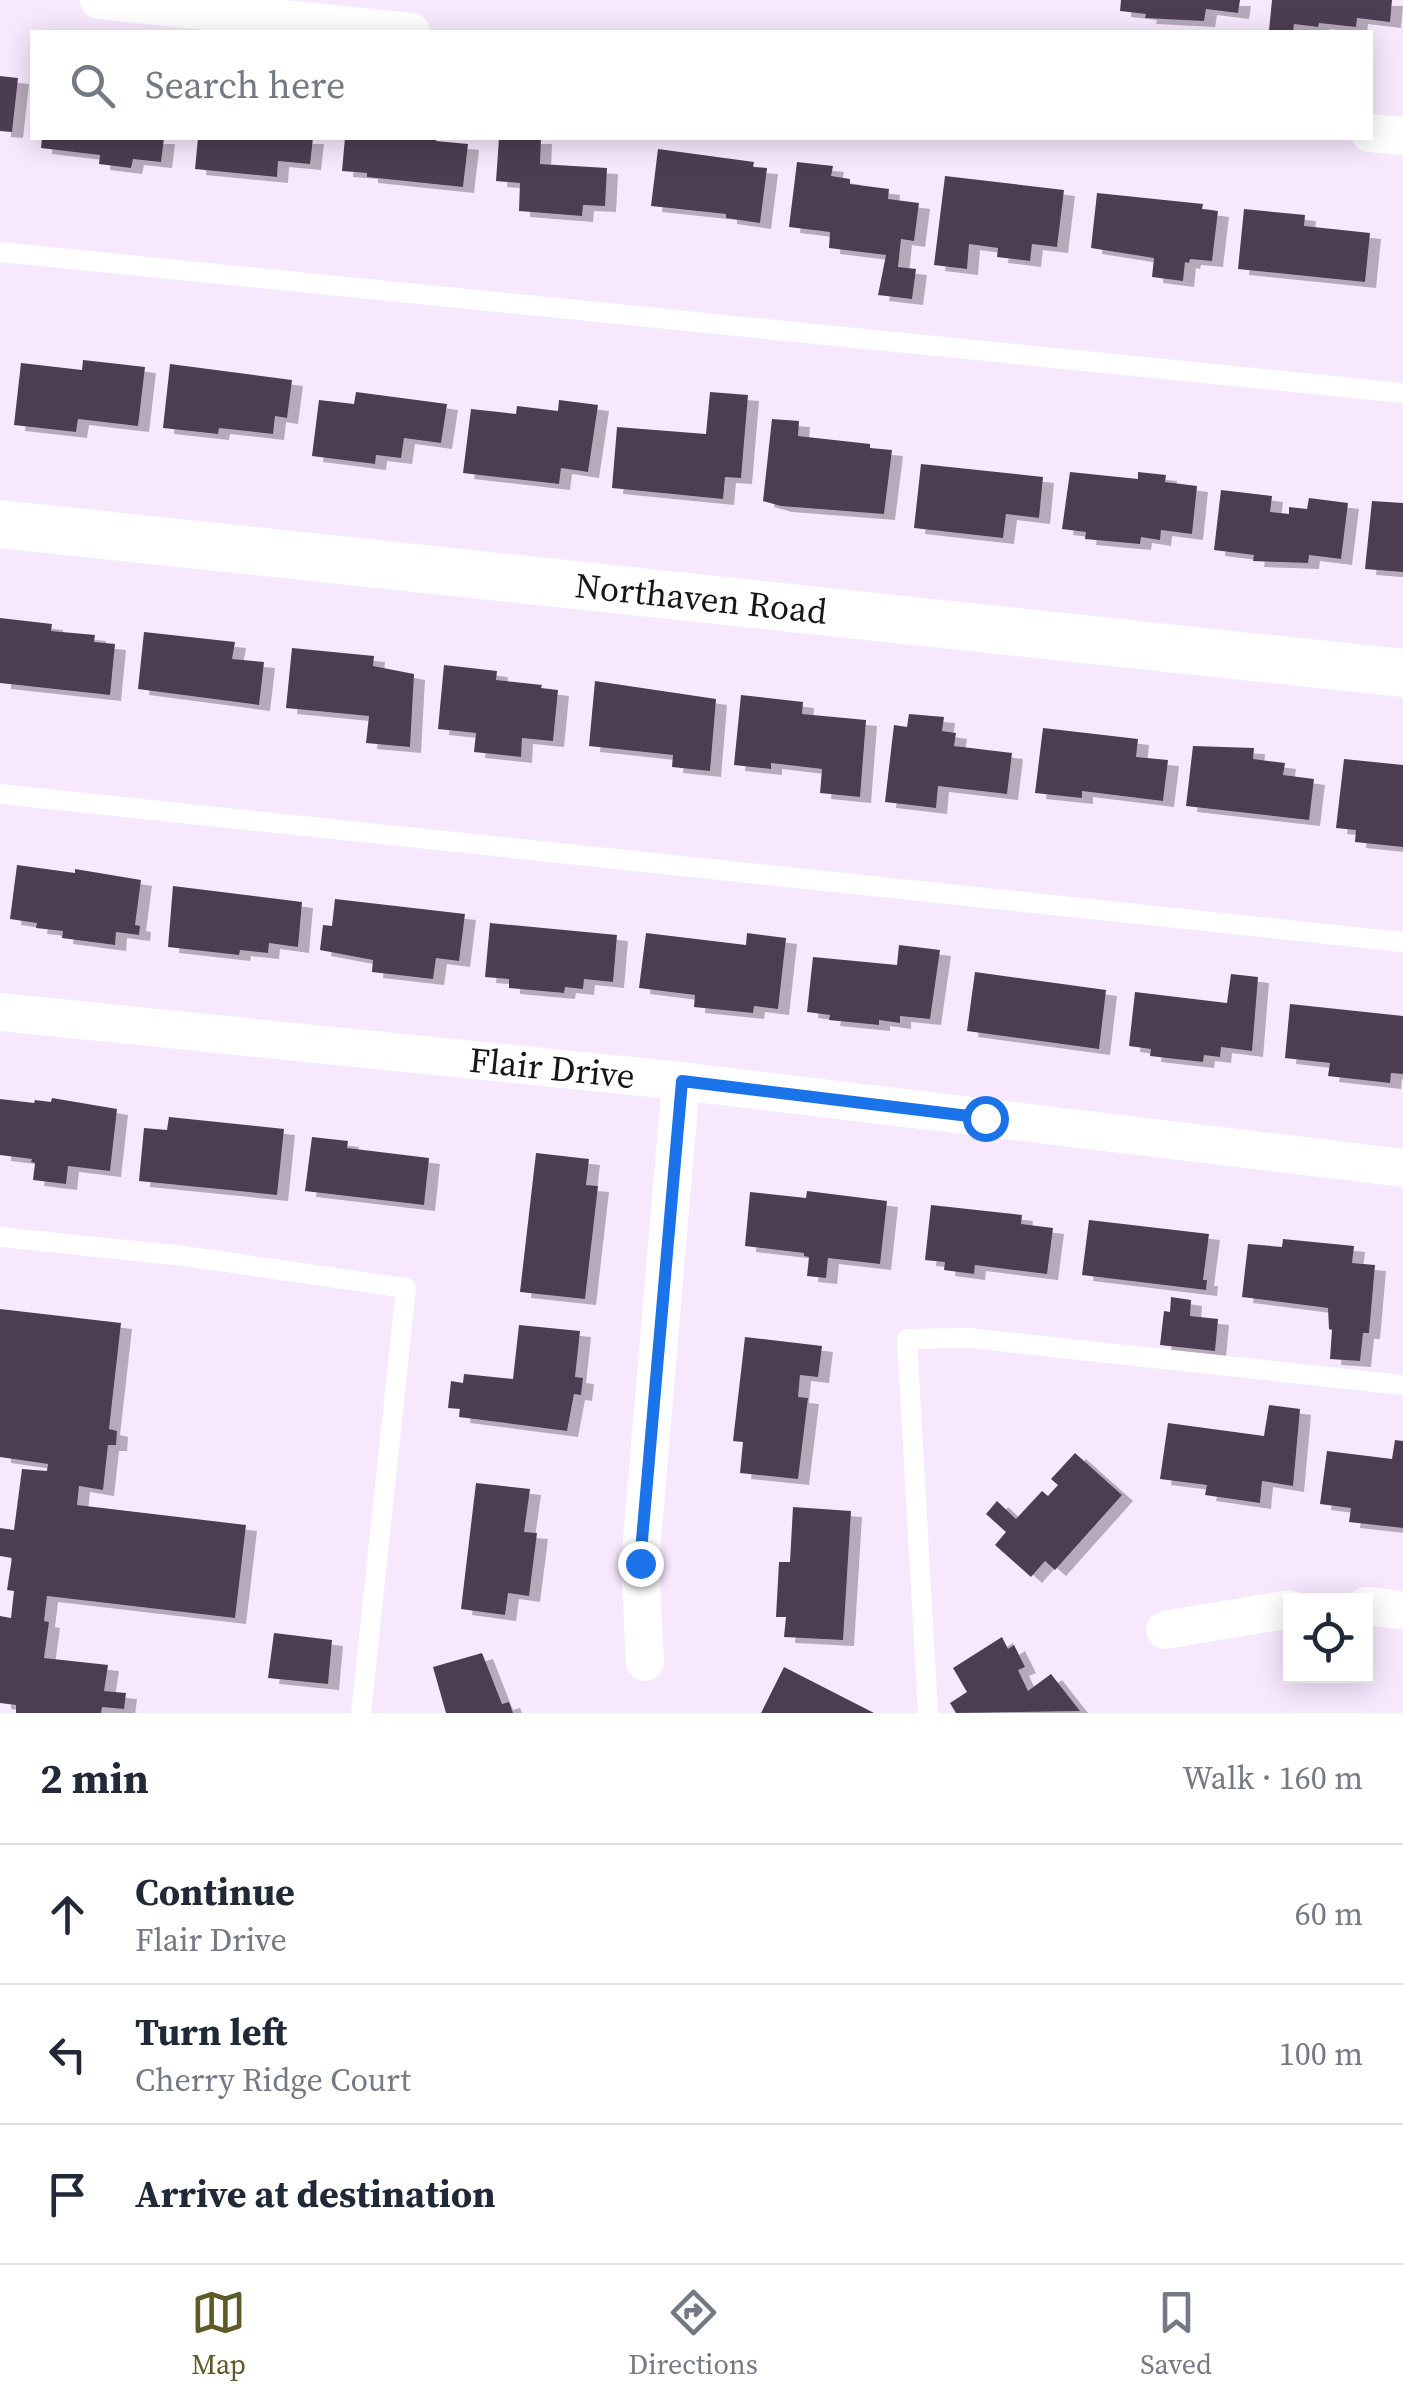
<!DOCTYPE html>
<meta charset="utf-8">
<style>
:root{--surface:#fff;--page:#f6f6f7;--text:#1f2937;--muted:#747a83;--line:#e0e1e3;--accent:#5d5a27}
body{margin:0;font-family:"Source Serif 4",serif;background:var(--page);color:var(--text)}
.controls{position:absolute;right:30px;bottom:30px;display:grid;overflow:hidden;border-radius:0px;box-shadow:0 5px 25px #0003}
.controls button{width:90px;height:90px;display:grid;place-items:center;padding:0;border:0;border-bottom:2px solid var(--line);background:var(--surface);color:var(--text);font:50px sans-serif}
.stop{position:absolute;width:30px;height:30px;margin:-22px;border:8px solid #1a73e8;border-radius:50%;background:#fff}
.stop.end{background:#1a73e8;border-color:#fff;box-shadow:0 2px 10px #0008}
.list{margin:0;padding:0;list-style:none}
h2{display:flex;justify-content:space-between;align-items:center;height:130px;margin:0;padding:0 40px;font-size:42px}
h2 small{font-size:32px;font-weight:400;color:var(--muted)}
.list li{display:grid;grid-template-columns:65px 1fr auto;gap:30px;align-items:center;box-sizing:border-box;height:140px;padding:0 40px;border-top:2px solid var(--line)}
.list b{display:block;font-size:38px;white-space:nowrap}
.list p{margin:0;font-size:32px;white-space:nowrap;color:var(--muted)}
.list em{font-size:32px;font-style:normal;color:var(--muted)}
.icon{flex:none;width:55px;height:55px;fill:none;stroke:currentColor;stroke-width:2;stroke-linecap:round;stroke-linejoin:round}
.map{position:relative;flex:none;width:1403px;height:1713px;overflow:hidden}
.search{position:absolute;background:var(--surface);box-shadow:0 5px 25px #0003;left:30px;right:30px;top:30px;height:110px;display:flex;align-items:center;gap:25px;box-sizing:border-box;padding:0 35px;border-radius:0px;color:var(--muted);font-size:38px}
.sheet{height:550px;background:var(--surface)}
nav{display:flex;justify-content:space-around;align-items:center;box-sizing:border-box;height:140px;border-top:2px solid var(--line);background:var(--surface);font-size:28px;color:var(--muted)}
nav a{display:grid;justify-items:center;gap:5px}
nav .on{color:var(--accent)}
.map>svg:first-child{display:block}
.building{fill:#4d3d53;filter:url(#shadow)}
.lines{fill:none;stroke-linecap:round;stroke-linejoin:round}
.service{stroke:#fff;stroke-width:20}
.minor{stroke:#fff;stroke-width:38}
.tertiary{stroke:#fff;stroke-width:48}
.route{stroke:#1a73e8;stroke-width:12}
.labels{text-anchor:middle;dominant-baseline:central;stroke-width:10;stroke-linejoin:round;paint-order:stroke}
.street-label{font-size:35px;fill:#1b141d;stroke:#fbfbfb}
</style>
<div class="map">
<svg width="1403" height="1713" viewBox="0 0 1403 1713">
<defs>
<filter id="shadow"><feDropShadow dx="11" dy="6" stdDeviation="0" flood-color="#0004"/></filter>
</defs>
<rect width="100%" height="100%" fill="#f8e8fe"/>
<path class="building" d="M1121 0H1240L1238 13 1206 9 1204 21 1145 18 1146 14 1120 11Z
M1272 0H1392L1390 22 1357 18 1356 27 1319 23 1318 27 1294 24 1293 32 1269 31Z
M0 76 18 78 12 132 0 131Z
M42 138H164L161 162 133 159 131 168 99 164 100 155 41 148Z
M198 138H313L310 164 278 161 277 177 195 169Z
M345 138H437L436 141 468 144 463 187 367 177V173L342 171Z
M499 138H541L540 164 607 168 605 206 583 205 582 216 519 211 520 183 496 181Z
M658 149 754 162 753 167 767 168 760 223 726 218V214L651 206Z
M797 162 833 166 831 176 850 179V184L889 189 888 199 919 203 914 241 901 239 898 267 916 269 912 299 878 295 886 255 829 248 830 232 789 227Z
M945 176 1064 190 1057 247 1032 244 1030 261 997 257 998 248 969 244 967 269 934 265Z
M1097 193 1203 204 1202 209 1218 211 1212 261 1190 259 1189 263 1185 262 1183 281 1152 277 1154 258 1091 248Z
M1244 209 1305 215 1304 226 1370 233 1365 282 1238 269Z
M83 360 145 367 138 426 78 419 76 432 14 425 21 363 82 370Z
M170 364 292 380 287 418 275 416 273 434 219 428 218 434 163 428Z
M356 392 447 404 441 443 404 438 401 458 376 455 375 464 312 456 319 400 354 404Z
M710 392 748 395 741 478 725 477 723 499 612 488 617 427 706 434Z
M559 400 598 405 588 472 561 468 559 484 463 473 471 409 516 414 517 406 558 411Z
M772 419 799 421 798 436 870 444V448L892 450 884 514 781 506 763 501Z
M921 464 1043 477 1039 518 1006 514 1003 538 914 528Z
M1070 472 1138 479V472L1166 475 1165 482 1197 486 1192 534 1161 530 1160 540 1141 537 1140 544 1085 539 1086 532 1062 529Z
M1221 490 1272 496 1270 512 1289 514V507L1307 509 1309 498 1348 503 1341 559 1309 555 1308 563 1253 561 1254 555 1214 550Z
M1372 501 1403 503V572L1365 569Z
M0 618 52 624 51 631 95 635 94 642 115 644 110 695 0 683Z
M144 632 235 642 232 659 264 662 259 705 138 689Z
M292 648 374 656 373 666 414 674 410 747 366 743 369 716 286 708Z
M444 665 497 671 496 680 542 685 541 688 558 690 553 741 522 738 521 757 474 752 476 733 438 729Z
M595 681 716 699 710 771 672 767 673 755 589 746Z
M741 695 803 702 802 714 866 720 860 797 820 793 822 769 771 763V769L734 765Z
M909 714 944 717 942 731 956 733 954 746 1012 753 1007 794 938 786 936 808 885 802 894 725 907 727Z
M1043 728 1138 739 1136 757 1168 760 1163 801 1082 791V798L1035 793Z
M1193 746 1254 748 1253 759 1285 763 1283 775 1314 779 1309 820 1186 806Z
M1344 759 1403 765V847L1355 842 1356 830 1336 828Z
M17 865 75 873V869L141 880 135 925 140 926 139 935 116 932 115 945 62 938 63 931 36 928 37 923 10 919Z
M173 886 302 902 298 947 269 943 268 953 240 950 239 955 168 947Z
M335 899 465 914 459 961 436 958 433 979 372 972 373 960 320 950 323 925 332 926Z
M490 923 617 935 613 982 584 979 583 989 565 987 564 993 509 988V979L485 977Z
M646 933 746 945 747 933 786 938 778 1009 754 1006 753 1013 694 1007 695 995 639 988Z
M899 945 940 950 930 1019 900 1016V1023L879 1020V1025L829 1020 830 1015 807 1012 813 957 897 965Z
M975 972 1106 990 1099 1049 967 1031Z
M1231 974 1258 977 1252 1051 1221 1047 1220 1057 1204 1055 1203 1062 1150 1056 1151 1049 1129 1046 1135 992 1227 1003Z
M1290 1004 1403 1016V1074L1391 1073 1390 1083 1328 1076 1330 1063 1285 1058Z
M52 1098 117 1109 110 1171 68 1166 66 1184 33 1180 35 1163 31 1162 32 1159 0 1155V1099L34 1103 35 1100 51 1102Z
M169 1117 284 1129 277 1195 139 1181 144 1128 167 1130Z
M312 1137 348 1141 347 1148 429 1158 424 1205 305 1191Z
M536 1153 589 1159 586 1185 598 1186 585 1299 520 1292Z
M807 1191 887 1201 880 1264 828 1258 826 1278 807 1276 809 1257 804 1256V1253L745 1246 750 1192 806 1198Z
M931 1205 1022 1215 1021 1224 1053 1228 1047 1274 975 1265 974 1274 944 1270 945 1262 925 1260Z
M1089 1220 1209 1234 1203 1280H1207L1206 1290 1082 1275Z
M1283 1239 1354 1246 1352 1263 1375 1265 1369 1333H1363L1360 1361 1330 1359 1332 1330 1329 1329 1328 1308 1242 1297 1248 1244 1282 1247Z
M1171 1297 1191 1300 1190 1316 1218 1319 1215 1351 1160 1345 1164 1311 1170 1312Z
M0 1309 121 1323 109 1429 117 1431 116 1445H108L103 1490 79 1486 77 1505 246 1525 235 1618 47 1596 44 1621 49 1622 44 1658 108 1665 104 1691 126 1693 124 1709 102 1707 101 1713H16V1705L0 1703V1616L11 1618 14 1591 7 1590 12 1558 0 1556V1528L14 1530 22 1469 47 1471 48 1464 0 1457Z
M519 1325 580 1331 575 1377 583 1378 581 1395 574 1394 567 1431 459 1417 460 1409 448 1408 451 1381 463 1383 464 1374 513 1379Z
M745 1337 822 1346 818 1377 800 1375 798 1397 808 1398 798 1479 740 1473 743 1442 733 1441Z
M1269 1405 1300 1409 1293 1486 1262 1481 1260 1503 1205 1495 1207 1485 1160 1479 1168 1423 1264 1436Z
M1395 1440 1403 1441V1528L1349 1522 1351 1508 1320 1504 1327 1451 1392 1459Z
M1075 1453 1122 1495 1055 1570 1045 1561 1031 1577 995 1545 1006 1532 986 1514 997 1501 1016 1519 1042 1491 1048 1496 1058 1485 1051 1479Z
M476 1483 530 1489 524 1532 537 1533 529 1596 508 1593 505 1615 461 1609Z
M793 1507 851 1511 843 1640 784 1637 786 1617H776L779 1562H790Z
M274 1633 332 1640 328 1684 268 1678Z
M1002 1637 1008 1649 1014 1645 1025 1667 1018 1670 1028 1691 1051 1674 1080 1711 956 1713 950 1703 967 1692 953 1668Z
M482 1653 502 1704 509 1702 513 1713H446L433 1667Z
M784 1667 874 1713H761Z"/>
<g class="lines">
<path class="service" d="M0 252 1403 393
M0 794 1403 942
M0 1237 184 1256 406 1288 361 1713
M928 1713 907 1339 969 1338 1403 1385"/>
<g class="minor">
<path d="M99 0 411 32"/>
<path d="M1370 133 1403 136"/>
<path id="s1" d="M0 1012 681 1081 1403 1168"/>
<path d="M1366 1606 1403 1610"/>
<path d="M1165 1630 1290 1609"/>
<path d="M645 1662 640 1563 681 1081"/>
</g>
<path class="tertiary" id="s2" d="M0 524 1403 673"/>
</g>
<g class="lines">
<path class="route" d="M640 1563 682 1081 985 1118"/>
</g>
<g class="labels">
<g class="street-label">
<text stroke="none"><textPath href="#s2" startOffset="705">Northaven Road</textPath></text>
<text stroke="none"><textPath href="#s1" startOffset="555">Flair Drive</textPath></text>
</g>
</g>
</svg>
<div class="controls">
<button><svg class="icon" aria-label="locate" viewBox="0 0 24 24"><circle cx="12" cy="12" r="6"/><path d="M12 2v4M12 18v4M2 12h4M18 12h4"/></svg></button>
</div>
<div class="stop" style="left:985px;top:1118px"></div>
<div class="stop end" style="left:640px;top:1563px"></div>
<div class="search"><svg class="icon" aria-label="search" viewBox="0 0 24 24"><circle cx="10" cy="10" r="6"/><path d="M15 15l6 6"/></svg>Search here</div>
</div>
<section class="sheet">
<h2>2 min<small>Walk · 160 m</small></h2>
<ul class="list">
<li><svg class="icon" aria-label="ahead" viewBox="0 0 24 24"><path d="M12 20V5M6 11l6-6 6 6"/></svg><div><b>Continue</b><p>Flair Drive</p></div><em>60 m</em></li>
<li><svg class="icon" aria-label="left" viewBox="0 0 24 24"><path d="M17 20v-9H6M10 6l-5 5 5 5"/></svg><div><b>Turn left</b><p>Cherry Ridge Court</p></div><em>100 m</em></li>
<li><svg class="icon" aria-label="arrive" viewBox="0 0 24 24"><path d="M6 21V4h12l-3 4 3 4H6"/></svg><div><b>Arrive at destination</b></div></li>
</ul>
</section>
<nav>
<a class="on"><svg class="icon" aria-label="map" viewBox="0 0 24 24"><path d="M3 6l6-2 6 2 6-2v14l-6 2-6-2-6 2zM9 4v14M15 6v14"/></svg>Map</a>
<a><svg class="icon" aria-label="directions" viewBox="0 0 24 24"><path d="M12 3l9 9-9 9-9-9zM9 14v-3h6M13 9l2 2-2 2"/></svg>Directions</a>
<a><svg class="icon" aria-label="saved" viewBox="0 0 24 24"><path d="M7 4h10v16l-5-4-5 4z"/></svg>Saved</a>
</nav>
